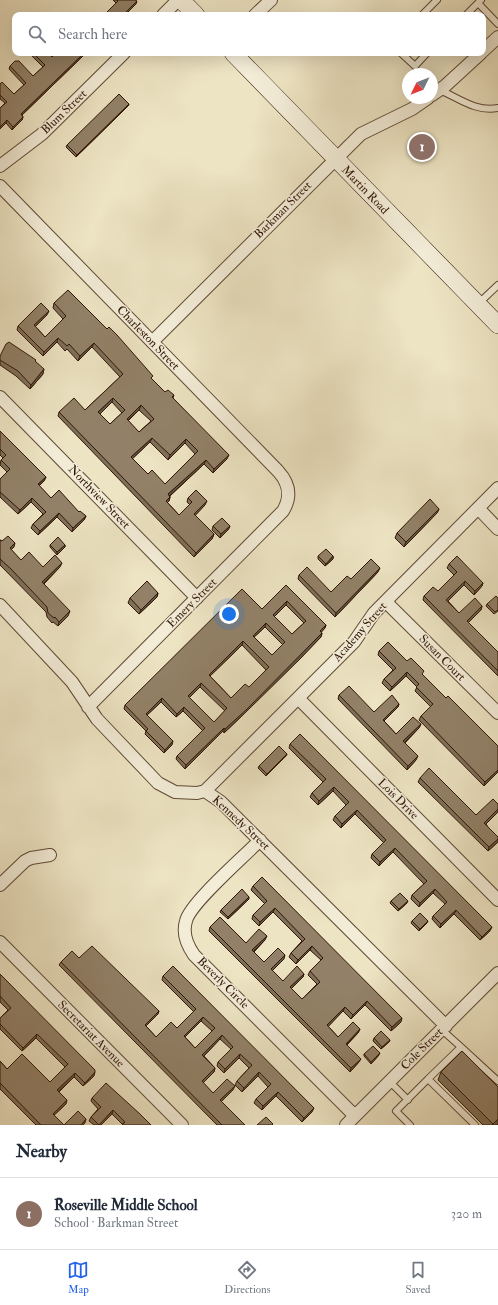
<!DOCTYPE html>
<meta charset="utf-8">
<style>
:root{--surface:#fff;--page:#f6f6f7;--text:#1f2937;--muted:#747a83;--line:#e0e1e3;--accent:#2563eb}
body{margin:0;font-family:"IM FELL Double Pica",serif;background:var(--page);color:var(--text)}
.compass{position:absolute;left:402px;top:68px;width:36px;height:36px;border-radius:50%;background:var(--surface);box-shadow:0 4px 16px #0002;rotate:227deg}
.you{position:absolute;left:229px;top:614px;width:14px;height:14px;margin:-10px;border:3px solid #fff;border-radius:50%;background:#1a73e8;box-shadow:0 0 0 6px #1a73e833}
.badge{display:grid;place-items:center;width:26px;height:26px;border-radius:50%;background:var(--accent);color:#fff;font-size:13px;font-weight:700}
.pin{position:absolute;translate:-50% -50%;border:2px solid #fff;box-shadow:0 1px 4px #0006}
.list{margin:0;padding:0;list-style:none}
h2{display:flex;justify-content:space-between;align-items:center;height:52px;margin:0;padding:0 16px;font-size:17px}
h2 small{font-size:13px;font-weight:400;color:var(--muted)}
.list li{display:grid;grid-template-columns:26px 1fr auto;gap:12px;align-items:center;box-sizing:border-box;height:72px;padding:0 16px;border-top:1px solid var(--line)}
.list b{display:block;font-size:15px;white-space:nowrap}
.list p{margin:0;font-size:13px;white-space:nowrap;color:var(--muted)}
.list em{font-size:13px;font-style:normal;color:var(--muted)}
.icon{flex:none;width:22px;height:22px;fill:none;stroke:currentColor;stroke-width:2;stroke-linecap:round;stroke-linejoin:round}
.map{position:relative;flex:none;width:498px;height:1125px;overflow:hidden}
.search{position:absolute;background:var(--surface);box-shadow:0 4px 16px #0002;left:12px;right:12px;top:12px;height:44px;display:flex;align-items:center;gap:10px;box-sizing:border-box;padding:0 14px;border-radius:8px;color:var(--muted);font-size:15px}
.sheet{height:124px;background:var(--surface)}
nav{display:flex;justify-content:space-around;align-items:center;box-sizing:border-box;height:56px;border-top:1px solid var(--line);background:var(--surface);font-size:11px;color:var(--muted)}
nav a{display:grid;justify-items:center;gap:2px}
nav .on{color:var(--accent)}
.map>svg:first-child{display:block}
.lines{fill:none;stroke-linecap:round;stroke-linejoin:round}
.lane-casing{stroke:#5f4935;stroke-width:8}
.street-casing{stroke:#5f4935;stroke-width:14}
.secondary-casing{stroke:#301506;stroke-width:18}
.lane{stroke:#f3edd8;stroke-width:6}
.street{stroke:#f3edd8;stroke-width:12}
.secondary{stroke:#f3edd8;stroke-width:17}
.wall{fill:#7e6f59;stroke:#301506;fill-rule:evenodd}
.shaded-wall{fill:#665a49;stroke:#301506}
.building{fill:#928168;stroke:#301506;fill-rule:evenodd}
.labels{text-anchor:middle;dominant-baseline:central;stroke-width:3;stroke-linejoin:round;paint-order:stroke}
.street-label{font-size:12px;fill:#301506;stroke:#f3edd8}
</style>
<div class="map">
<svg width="498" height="1125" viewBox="0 0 498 1125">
<rect width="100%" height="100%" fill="#ede4c3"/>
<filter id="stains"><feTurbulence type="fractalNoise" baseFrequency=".005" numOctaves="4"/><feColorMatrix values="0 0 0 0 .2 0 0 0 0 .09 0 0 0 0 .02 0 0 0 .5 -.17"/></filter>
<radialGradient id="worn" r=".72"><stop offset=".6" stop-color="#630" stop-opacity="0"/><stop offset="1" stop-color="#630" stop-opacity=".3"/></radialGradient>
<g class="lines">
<g class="lane-casing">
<path id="lane" d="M478 3 498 24
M422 15 437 0
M466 15 481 0
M401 53 415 66 427 53
M440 90C460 99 476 112 498 108
M479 303 498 285
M442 1030 461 1047
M390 1082 408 1100
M410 1125 396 1111 428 1079
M475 1125 428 1079 461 1047 498 1081"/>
</g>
<g class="street-casing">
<path id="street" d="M163 15 178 0
M255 15 271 0
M483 51 498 37
M432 95 445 86 481 53
M0 166 42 134 124 53
M0 186 278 471C289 483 292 496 283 511L88 707
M152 342 361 134 412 109 428 98
M0 397 197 598
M478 508 498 529
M386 602 498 713
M0 605 72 682 97 719 158 783 175 792 197 793 205 791 221 802 446 1026
M298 698 498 900
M205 791 354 642 374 613 498 488
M260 840C245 856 190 903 186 921 182 934 187 945 194 955L355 1116
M0 885 25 861 31 858 50 855
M0 942 182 1125
M346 1125 498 973"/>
</g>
<g class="secondary-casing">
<path id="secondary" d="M181 0 196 15
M233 53 498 325"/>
</g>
<use href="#lane" class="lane"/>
<use href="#street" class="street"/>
<use href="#secondary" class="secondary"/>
</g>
<path class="wall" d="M113 0H135L136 4 125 15H104L116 3Z
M33 53 52 57 86 53 22 115 23 117 22 120 12 130 6 123 0 129V108L5 103 0 99V84L14 94 24 85 9 69 10 66 33 76 43 67 32 56Z
M129 104 128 106 76 157 66 147 67 145Z
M54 303 152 379 165 392 174 395 173 398 227 459 213 473 204 464 170 496V497L169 501 167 502 179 515 190 505 187 502 188 498 205 505 195 515 214 534 212 539 194 557 58 416 59 412 85 410 120 377 92 347 78 361 67 349 65 351 57 342 43 356 17 330 18 326 47 315 35 326 45 337 63 319 53 308ZM112 402 122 413 110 424 100 414ZM139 410 151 421 139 432 128 421ZM150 442 168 460 185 443 195 454 165 484 148 474 132 459Z
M0 356 36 362 43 374 30 389 16 376 0 365Z
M0 431 46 477 44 481 39 486 51 498 79 512 86 516 84 520 72 532 57 517 38 535 31 528 33 524 43 514 31 502 18 514 0 497V479L7 472 0 465 1 460 3 458 0 455Z
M439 509 437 513 404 547 395 538 397 533Z
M213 526H230L228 530 220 538 212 530Z
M0 540 14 547 11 550 21 560 43 567H60L44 584 68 616 58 626 53 622 52 623 47 617 46 612 0 565Z
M50 545H65V547L57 555 50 547Z
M318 556H333V559L325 566 318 559Z
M449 564 483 583 482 586 474 595 464 585 448 601 459 613 482 606 481 610 468 622 498 652V676L423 600 424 596 438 591 454 575 447 568Z
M378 572 335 617 298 579 299 575 331 592 351 579Z
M286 585 326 625 325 628 321 632 322 633 321 637 246 712 224 733 223 731 185 769 176 759 177 756 203 731 183 711 176 717 161 702 147 715 172 745 164 753 145 734 146 731 124 709 125 705 262 609ZM286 605 304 623 292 634 274 616ZM265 627 283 645 272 655 254 637ZM242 645 266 670 249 687 231 698 210 676ZM200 687 225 711 214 722 189 697Z
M158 593 157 597 139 614 128 603 130 598Z
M487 604 498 611 494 614 486 606Z
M379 651 407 661 423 675 498 772 484 786 419 720 421 716 431 707 415 691 417 687 406 676 390 691 382 683 384 679 393 670 378 655Z
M339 695 374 712 399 704 398 707 384 721 396 734 421 724 419 728 405 743 416 760 407 770 338 699Z
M290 744 490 931 480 940 454 914 440 928 432 919 433 916 445 904 433 893 419 907 411 899 412 895 424 884 393 852 379 866 371 858 372 854 384 843 355 814 341 828 333 820 335 816 346 805 333 791 318 805 310 797 312 793 323 782 289 748Z
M287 754 286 756 266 776 258 768 259 766Z
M420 778 476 815 498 804V812L486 824 498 842 488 851 418 782Z
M253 886 401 1022 391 1031 365 1005 351 1019 343 1011 328 1026 338 1037 360 1029 358 1033 347 1045 359 1062 350 1072 209 931 210 927 246 943 265 940 254 952 264 962 284 959 272 970 283 981 304 974 303 977 291 989 302 999 317 984 308 975 310 971 321 960 310 950 296 964 289 957 291 953 302 941 273 912 259 926 252 919 253 915 265 904 251 890Z
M249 899 228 919 220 912 221 910Z
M391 901 407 903 398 911 390 903Z
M412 921 427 923 419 931 411 923Z
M79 958 159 1011 158 1014 146 1026 156 1037 177 1028 194 1012 162 980 163 976 312 1112 302 1122 276 1096 262 1110 254 1103 256 1099 268 1087 258 1076 242 1092 235 1085 237 1081 249 1068 239 1058 224 1073 217 1066 218 1062 231 1049 220 1039 204 1056 215 1068 214 1072 203 1083 213 1093 233 1090 221 1101 245 1125H217L59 965 61 962ZM201 1021 212 1031 195 1048 185 1037Z
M0 974 94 1076 83 1086 74 1077 59 1092 66 1104 54 1115 64 1125H36L0 1089V1061L7 1069 50 1082 65 1067 36 1038 22 1051 0 1029V1018L8 1010 0 1002Z
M374 1038 390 1040 389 1042 381 1049 373 1041Z
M364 1054 379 1055 371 1064 364 1056Z
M441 1072 498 1087V1124L497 1125H483L438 1080Z
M92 1098 140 1114 122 1124 112 1114 101 1125H94L89 1121 91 1117 98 1109 91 1101Z"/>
<path class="shaded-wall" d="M137 1 136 4 125 15H123Z
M84 53H86L20 117 21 114Z
M129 104 128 106 76 157 77 155Z
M23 117 22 120 12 130 13 127Z
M7 120 6 123 0 129V127Z
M49 311 47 315 33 329 34 325Z
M58 338 57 342 43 356 44 352Z
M94 343 92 347 78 361 80 356Z
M44 369 43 374 30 389 31 385Z
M113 398 112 402 97 417 98 412Z
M141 405 139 410 125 423 127 419Z
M152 438 150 442 129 462 131 457Z
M186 439 185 443 168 460 170 455Z
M229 455 227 459 213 473 214 469Z
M206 460 204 464 166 499 168 494Z
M46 477 44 481 36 488 38 484Z
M170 497 169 501 165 505 166 501Z
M32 498 31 502 18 514 20 510Z
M207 501 205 505 193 518 194 514Z
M439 509 437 513 404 547 406 542Z
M59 513 57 517 38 535 40 531Z
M86 516 84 520 72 532 73 528Z
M230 526 228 530 220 538 221 534Z
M214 534 212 539 194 557 196 553Z
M15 543 14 547 8 553 10 548Z
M65 545V547L57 555V552Z
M333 556V559L325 566 326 564Z
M62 563 60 567 41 586 42 582Z
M380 568 378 572 335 617 336 613Z
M465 581 464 585 445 604 446 600Z
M483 583 482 586 474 595 475 591Z
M158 593 157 597 139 614 141 610Z
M287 601 286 605 272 619 273 615Z
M482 606 481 610 466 625 467 621Z
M70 611 68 616 58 626 59 622Z
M266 623 265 627 251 640 253 636Z
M326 625 325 628 319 635 320 631Z
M322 633 321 637 301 658 246 712 224 733 225 729Z
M243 641 242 645 207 679 209 675Z
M407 672 406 676 390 691 392 687Z
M201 683 200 687 187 700 188 696Z
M162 698 161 702 145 717 146 714Z
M399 704 398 707 381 724 383 720Z
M184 707 183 711 176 717 177 714Z
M421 724 419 728 402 745 403 741Z
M224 728 223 731 185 769 186 765Z
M173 741 172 745 164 753 165 750Z
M287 754 286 756 266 776 267 774Z
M418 756 416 760 407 770 408 766Z
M498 770V772L484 786 485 782Z
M334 787 333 791 318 805 319 801Z
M498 809V812L483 827 484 823Z
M357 810 355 814 341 828 342 824Z
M498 839V842L488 851 489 847Z
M395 848 393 852 379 866 380 862Z
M435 889 433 893 419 907 420 903Z
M249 897V899L228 919V917Z
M408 901 407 903 398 911 399 909Z
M275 908 273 912 259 926 260 922Z
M456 910 454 914 440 928 441 924Z
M428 921 427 923 419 931 420 929Z
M492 927 490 931 480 940 482 937Z
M267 936 265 940 251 954 252 950Z
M312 946 310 950 296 964 298 960Z
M285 955 284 959 270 973 271 969Z
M304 974 303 977 289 991 290 987Z
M367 1001 365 1005 351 1019 353 1015Z
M345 1007 343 1011 326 1029 327 1025Z
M159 1011 158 1014 143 1029 145 1025Z
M203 1017 201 1021 182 1040 184 1036Z
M402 1018 401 1022 391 1031 392 1027Z
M360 1029 358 1033 344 1047 346 1044Z
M37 1034 36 1038 22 1051 23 1048Z
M222 1035 220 1039 201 1059 202 1055Z
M390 1040 389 1042 381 1049 382 1047Z
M380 1053 379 1055 371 1064V1062Z
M240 1054 239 1058 224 1073 225 1069Z
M361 1059 359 1062 350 1072 351 1068Z
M215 1068 214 1072 201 1085 202 1081Z
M95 1072 94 1076 83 1086 85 1083Z
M259 1072 258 1076 242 1092 244 1088Z
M75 1073 74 1077 56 1094 57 1090Z
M235 1086 233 1090 219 1104 220 1100Z
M278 1092 276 1096 262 1110 263 1106Z
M67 1100 66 1104 51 1118 53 1114Z
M314 1108 312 1112 302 1122 304 1118Z
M113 1110 112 1114 101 1125H99Z
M86 1119 85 1123 83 1125H81Z
M498 1119V1124L497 1125H492Z"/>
<path class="building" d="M117 0H135L137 1 123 15H104L118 1Z
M33 53H48L52 57 56 53H84L21 114 23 117 13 127 7 120 0 127V108L7 102 0 95V84L2 82 14 94 26 83 10 66 15 61H19L33 76 45 65Z
M119 94 129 104 77 155 67 145Z
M68 290 107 329 109 327 117 335 153 376 151 378 165 392 168 390 174 395 172 397 229 455 214 469 206 460 168 494 170 497 166 501 179 515 192 502 188 498 196 490 207 501 194 514 214 534 196 553 59 412 74 398 85 410 123 374 94 343 80 356 69 344 67 346 58 338 44 352 18 326 41 303 49 311 34 325 45 337 66 316 54 303ZM113 398 125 410 110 424 98 412ZM141 405 154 419 139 432 127 419ZM152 438 170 455 186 439 198 451 165 484 152 470 148 474 131 457Z
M9 342 36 360 35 361 44 369 31 385 18 371 0 360V356L6 344Z
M0 431 46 477 38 484 51 498 59 490 79 512 80 511 86 516 73 528 59 513 40 531 33 524 46 512 32 498 20 510 0 492V479L10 469 1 460 6 455 0 449Z
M430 499 439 509 406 542 397 533Z
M222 518 230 526 221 534 213 526Z
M8 536 15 543 10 548 21 560 29 552 43 567 55 555 62 563 42 582 70 611 59 622 55 617 54 618 48 613 47 607 11 569 0 559V540L2 541Z
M58 537 65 545 57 552 50 545Z
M326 549 333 556 326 564 318 556Z
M457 556 483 583 475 591 465 581 446 600 459 613 475 598 482 606 467 621 498 652V671L424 596 433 587 438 591 457 572 449 564Z
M371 559 380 568 336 613 299 575 307 567 331 592 347 576 351 579Z
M147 581 158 593 141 610 130 598Z
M286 585 326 625 320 631 322 633 247 709 225 729 224 728 186 765 177 756 205 728 184 707 177 714 162 698 146 714 173 741 165 750 146 731 148 729 125 705 242 589 262 609ZM287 601 306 621 292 634 273 615ZM266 623 285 642 272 655 253 636ZM243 641 269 667 249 687 245 684 231 698 209 675ZM201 683 227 708 214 722 188 696Z
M496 596 498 598V610L495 612 487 604Z
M388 642 407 661 411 658 424 671 422 674 446 698 448 696 498 746V770L485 782 421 716 433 704 416 687 419 684 407 672 392 687 384 679 396 668 379 651Z
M349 686 374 712 392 695 399 704 383 720 396 734 413 717 421 724 403 741 418 756 408 766 339 695Z
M300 734 492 927 482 937 456 910 441 924 433 916 447 902 435 889 420 903 412 895 427 881 395 848 380 862 372 854 386 840 357 810 342 824 335 816 349 802 334 787 319 801 312 793 326 779 290 744Z
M279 746 287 754 267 774 259 766Z
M429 768 476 815 493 799 498 804V809L484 823 498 837V839L489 847 420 778Z
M262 877 402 1018 392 1027 367 1001 353 1015 345 1007 327 1025 338 1037 353 1022 360 1029 346 1044 361 1059 351 1068 210 927 220 917 246 943 259 929 267 936 252 950 264 962 278 948 285 955 271 969 283 981 297 966 304 974 290 987 302 999 320 982 310 971 323 958 312 946 298 960 291 953 305 939 275 908 260 922 253 915 267 901 253 886Z
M242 889 249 897 228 917 221 910Z
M400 893 408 901 399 909 391 901Z
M420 913 428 921 420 929 412 921Z
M92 946 159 1011 145 1025 156 1037 171 1022 177 1028 196 1009 163 976 173 966 314 1108 304 1118 278 1092 263 1106 256 1099 271 1084 259 1072 244 1088 237 1081 252 1065 240 1054 225 1069 218 1062 233 1047 222 1035 202 1055 215 1068 202 1081 213 1093 227 1079 235 1086 220 1100 245 1125H222L61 962 72 951 79 958ZM203 1017 215 1028 195 1048 184 1036Z
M0 974 95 1070V1072L85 1083 75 1073 57 1090 67 1100 53 1114 64 1125H41L0 1083V1061L7 1069 22 1054 50 1082 68 1064 37 1034 23 1048 0 1024V1018L11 1008 0 996Z
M381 1031 390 1040 382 1047 374 1038Z
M373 1046 380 1053 371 1062 364 1054Z
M462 1051 498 1087V1119L493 1124 441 1072Z
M106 1083 140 1114 151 1125H122L125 1122 113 1110 99 1125 91 1117 101 1107 92 1098Z
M78 1111 86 1119 81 1125H64Z
M266 1117 273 1124 272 1125H257Z"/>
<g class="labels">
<g class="street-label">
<text transform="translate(64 112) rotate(-44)">Blum Street</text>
<text transform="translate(365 190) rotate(46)">Martin Road</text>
<text transform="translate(283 210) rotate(-45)">Barkman Street</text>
<text transform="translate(148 338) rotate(46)">Charleston Street</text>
<text transform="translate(99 497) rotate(46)">Northview Street</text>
<text transform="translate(192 603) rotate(-45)">Emery Street</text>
<text transform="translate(360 632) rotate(-49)">Academy Street</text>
<text transform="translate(442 658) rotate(45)">Susan Court</text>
<text transform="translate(398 799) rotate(45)">Lois Drive</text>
<text transform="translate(241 823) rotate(43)">Kennedy Street</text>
<text transform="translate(223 983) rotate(45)">Beverly Circle</text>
<text transform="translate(91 1034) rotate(45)">Secretariat Avenue</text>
<text transform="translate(422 1049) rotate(-45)">Cole Street</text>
</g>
</g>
<rect width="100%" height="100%" filter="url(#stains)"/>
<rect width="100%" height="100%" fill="url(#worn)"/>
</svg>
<svg class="compass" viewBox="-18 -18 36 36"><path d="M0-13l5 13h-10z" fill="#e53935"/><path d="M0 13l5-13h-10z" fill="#747a83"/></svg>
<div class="you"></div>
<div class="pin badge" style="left:422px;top:147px;background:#8d6e63">1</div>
<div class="search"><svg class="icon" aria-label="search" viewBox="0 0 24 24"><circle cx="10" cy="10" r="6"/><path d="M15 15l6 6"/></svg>Search here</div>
</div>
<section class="sheet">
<h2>Nearby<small></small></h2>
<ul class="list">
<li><span class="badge" style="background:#8d6e63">1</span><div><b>Roseville Middle School</b><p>School · Barkman Street</p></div><em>320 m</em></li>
</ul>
</section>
<nav>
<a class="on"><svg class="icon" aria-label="map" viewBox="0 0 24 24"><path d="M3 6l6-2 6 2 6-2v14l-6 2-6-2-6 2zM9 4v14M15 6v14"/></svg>Map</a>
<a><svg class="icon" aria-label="directions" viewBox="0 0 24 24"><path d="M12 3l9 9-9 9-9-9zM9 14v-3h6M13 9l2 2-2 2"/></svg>Directions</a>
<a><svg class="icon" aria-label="saved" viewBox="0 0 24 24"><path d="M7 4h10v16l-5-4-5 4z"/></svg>Saved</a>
</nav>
